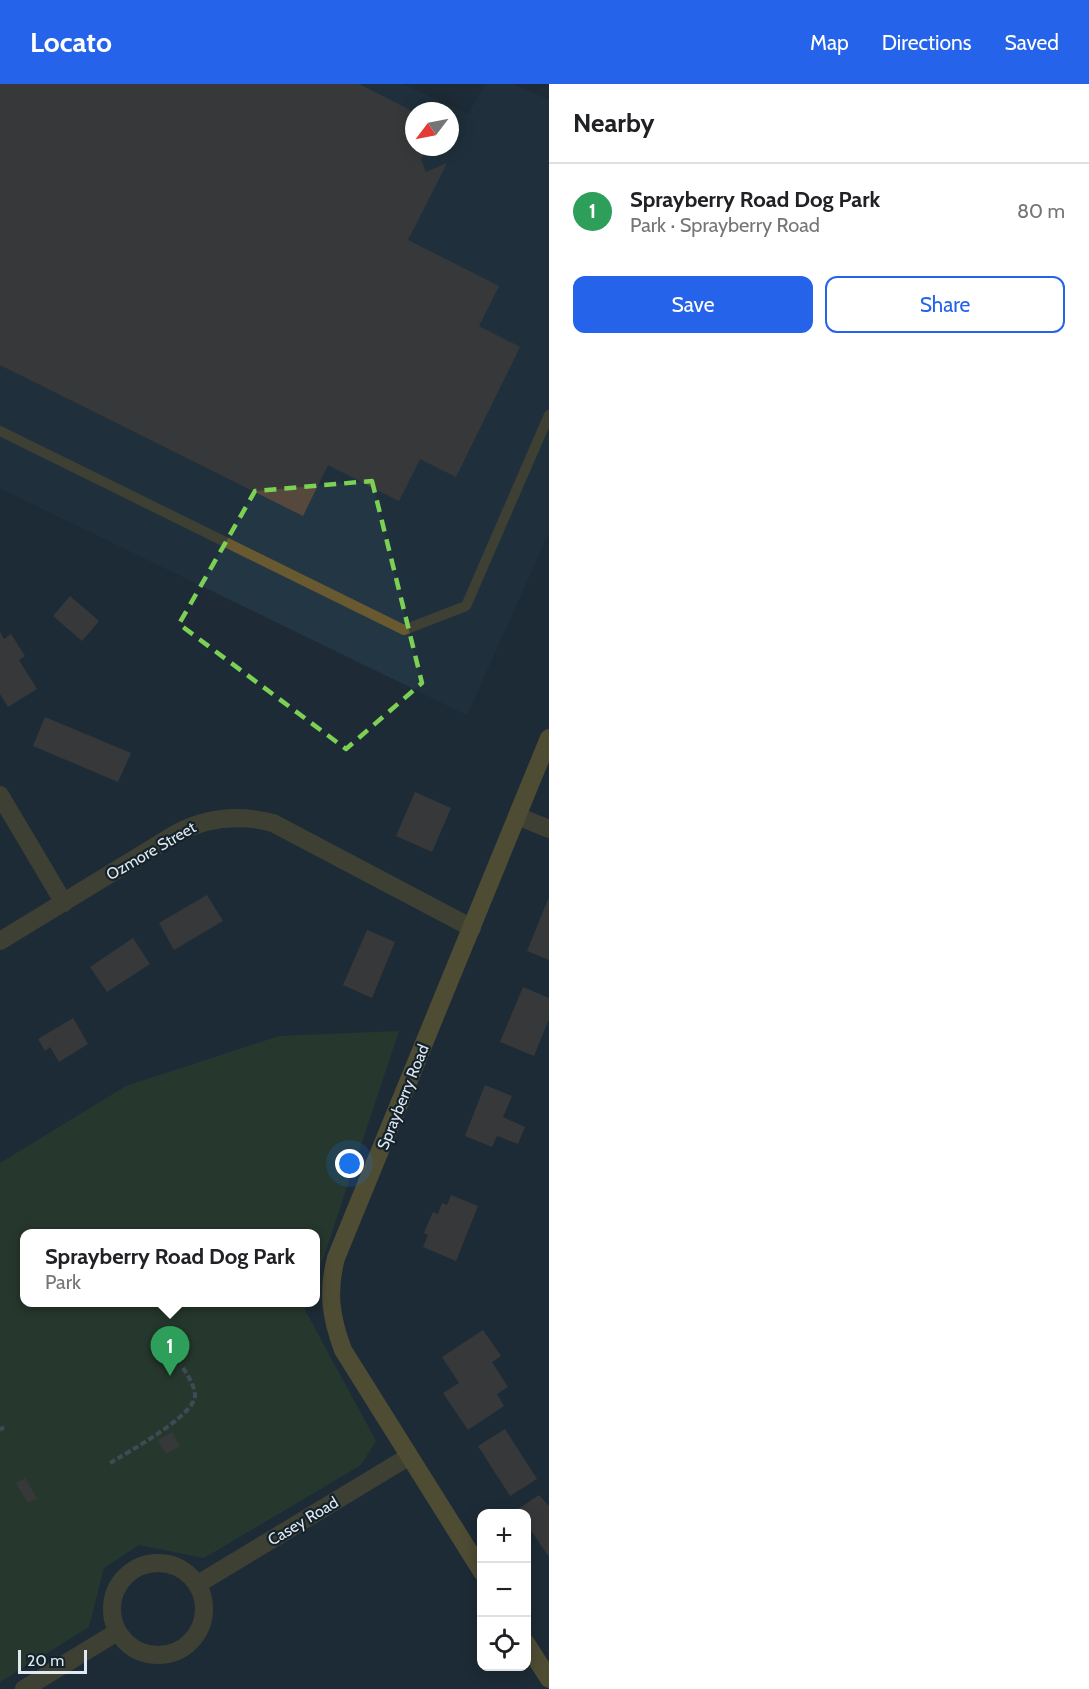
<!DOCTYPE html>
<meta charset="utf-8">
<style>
:root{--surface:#fff;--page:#f2f2f2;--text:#202124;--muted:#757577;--line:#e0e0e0;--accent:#2563eb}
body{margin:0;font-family:Cabin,sans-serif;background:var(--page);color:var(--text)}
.controls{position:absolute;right:18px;bottom:18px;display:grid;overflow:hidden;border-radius:12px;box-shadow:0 3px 15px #0003}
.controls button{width:54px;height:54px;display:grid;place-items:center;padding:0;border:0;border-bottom:2px solid var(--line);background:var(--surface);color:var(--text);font:30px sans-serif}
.compass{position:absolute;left:405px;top:18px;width:54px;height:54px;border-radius:50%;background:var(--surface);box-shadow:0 3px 15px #0003;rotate:238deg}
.scale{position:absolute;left:18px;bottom:15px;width:69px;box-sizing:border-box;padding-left:6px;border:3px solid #e1e9f0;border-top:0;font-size:16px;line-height:21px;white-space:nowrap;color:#e1e9f0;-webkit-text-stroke:4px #14222c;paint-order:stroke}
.you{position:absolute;left:350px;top:1080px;width:21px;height:21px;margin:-15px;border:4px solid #fff;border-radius:50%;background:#1a73e8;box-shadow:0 0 0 9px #1a73e833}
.badge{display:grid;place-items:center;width:39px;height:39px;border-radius:50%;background:var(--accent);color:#fff;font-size:20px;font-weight:700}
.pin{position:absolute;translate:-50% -50px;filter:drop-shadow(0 2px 3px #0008)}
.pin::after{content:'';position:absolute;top:32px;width:21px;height:18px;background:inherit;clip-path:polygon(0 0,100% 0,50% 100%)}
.popup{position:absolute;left:20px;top:1145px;width:300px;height:78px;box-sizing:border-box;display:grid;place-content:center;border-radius:12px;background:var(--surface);filter:drop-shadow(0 2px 4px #0005);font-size:20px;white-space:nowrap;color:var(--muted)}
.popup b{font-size:22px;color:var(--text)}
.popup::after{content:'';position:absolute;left:50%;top:100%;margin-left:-12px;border:12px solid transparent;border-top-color:var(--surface)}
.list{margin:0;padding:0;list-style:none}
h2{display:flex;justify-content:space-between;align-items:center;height:78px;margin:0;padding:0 24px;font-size:26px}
h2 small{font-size:20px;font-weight:400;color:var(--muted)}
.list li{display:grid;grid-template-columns:39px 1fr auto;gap:18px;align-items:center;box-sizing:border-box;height:96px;padding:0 24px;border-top:2px solid var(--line)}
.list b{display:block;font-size:22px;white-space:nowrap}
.list p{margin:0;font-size:20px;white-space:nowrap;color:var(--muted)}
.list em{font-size:20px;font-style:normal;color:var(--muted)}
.actions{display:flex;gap:12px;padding:18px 24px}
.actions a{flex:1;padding:14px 0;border:2px solid var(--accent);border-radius:12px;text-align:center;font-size:21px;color:var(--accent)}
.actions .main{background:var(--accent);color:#fff}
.icon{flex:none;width:33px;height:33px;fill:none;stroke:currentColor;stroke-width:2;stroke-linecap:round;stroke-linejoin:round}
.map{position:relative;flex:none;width:549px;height:1605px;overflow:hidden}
header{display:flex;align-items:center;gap:36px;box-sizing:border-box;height:84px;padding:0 30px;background:var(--accent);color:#fff}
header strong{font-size:28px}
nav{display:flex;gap:33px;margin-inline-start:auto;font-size:21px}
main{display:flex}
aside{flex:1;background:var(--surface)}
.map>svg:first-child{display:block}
.built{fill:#233644;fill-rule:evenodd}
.green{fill:#324523}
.building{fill:#56483c}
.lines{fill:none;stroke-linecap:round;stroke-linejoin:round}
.path{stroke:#67727b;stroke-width:4;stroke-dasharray:6 3;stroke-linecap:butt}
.lane{stroke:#685931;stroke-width:10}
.street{stroke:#685931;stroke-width:18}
.secondary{stroke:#8b742f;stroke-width:18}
.marked{fill:none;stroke:#7cd155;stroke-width:4.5;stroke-dasharray:12 8;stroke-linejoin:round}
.labels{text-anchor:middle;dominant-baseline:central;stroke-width:4.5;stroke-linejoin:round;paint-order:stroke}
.street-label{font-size:16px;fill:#e1e9f0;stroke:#14222c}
</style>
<header>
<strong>Locato</strong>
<nav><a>Map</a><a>Directions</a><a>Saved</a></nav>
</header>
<main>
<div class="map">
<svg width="549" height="1605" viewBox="0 0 549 1605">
<rect width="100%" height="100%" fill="#1e2b36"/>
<path class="built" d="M0 0H403L468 30 486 0H513L549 16V448L467 631 0 404ZM414 27H450V63H414Z"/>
<path class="green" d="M399 947 316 1196V1150H24V1218L308 1219 305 1226 376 1357 361 1381 204 1474 139 1461 104 1484 89 1543 0 1598V1079L126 1002 279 952Z"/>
<path class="building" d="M0 0H359L414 28V63H427L421 76 426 88 447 79 408 156 499 202 479 242 520 263 456 393 420 375 399 417 328 381 303 432 0 281Z
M70 512 99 537 82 557 53 532Z
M0 548 4 555 11 550 25 572 19 576 37 605 8 623 0 610Z
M45 633 131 669 118 698 33 662Z
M415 708 451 724 432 768 396 752Z
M207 811 223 837 174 866 159 839Z
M549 813V876L527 867Z
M367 846 395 858 372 914 343 901Z
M133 854 150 880 107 908 90 883Z
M523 903 549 914V935L534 972 500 958Z
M73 934 88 960 59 978 50 963 45 967 38 955Z
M485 1001 512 1012 503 1033 525 1043 518 1060 497 1052 492 1063 465 1052Z
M451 1111 478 1122 456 1177 423 1163 428 1151 424 1149 433 1128 438 1130 442 1119 447 1121Z
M483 1246 501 1272 492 1278 508 1303 497 1310 504 1322 468 1346 443 1309 459 1299 442 1273Z
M505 1345 537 1395 510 1412 478 1362Z
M172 1348 180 1362 166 1370 158 1356Z
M25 1394 37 1414 28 1419 16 1399Z
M539 1411 549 1422V1473L526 1439V1430H521L518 1425Z"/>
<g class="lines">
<path class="path" d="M0 1346 4 1343
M110 1379C128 1368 196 1331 195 1311 194 1300 187 1290 181 1281"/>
<path class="lane" d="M0 347 404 546 466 522 549 331"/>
<path class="street" d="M0 711 64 819
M517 732 549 745
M0 857 177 749C208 733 239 730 273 739L472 844
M112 1525a46 46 0 1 1 92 0a46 46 0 1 1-92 0Z
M198 1500 408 1373
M24 1605 117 1548"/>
<path class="secondary" d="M482 1488 343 1266C331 1234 327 1208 336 1174L549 654
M526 1559 549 1595"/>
</g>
<path d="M0 0H549V1605H0ZM372 397 422 599 346 665 179 540 255 407Z" fill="#1e2b36" fill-opacity=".55" fill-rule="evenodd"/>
<path class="marked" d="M372 397 422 599 346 665 179 540 255 407Z"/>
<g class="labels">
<g class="street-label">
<text transform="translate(151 767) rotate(-30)">Ozmore Street</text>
<text transform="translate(403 1013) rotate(-68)">Sprayberry Road</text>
<text transform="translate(303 1437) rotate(-31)">Casey Road</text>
</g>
</g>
</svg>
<div class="controls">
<button>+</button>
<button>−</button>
<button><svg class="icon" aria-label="locate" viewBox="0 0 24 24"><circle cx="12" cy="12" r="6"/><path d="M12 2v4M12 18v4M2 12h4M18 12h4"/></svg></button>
</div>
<svg class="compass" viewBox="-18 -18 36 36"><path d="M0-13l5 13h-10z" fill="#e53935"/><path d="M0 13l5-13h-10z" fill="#757577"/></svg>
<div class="scale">20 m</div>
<div class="you"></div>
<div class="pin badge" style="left:170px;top:1292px;background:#2e9e5b">1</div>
<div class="popup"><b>Sprayberry Road Dog Park</b>Park</div>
</div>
<aside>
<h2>Nearby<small></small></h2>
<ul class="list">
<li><span class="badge" style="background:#2e9e5b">1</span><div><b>Sprayberry Road Dog Park</b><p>Park · Sprayberry Road</p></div><em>80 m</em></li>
</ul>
<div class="actions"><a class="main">Save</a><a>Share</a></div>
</aside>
</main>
